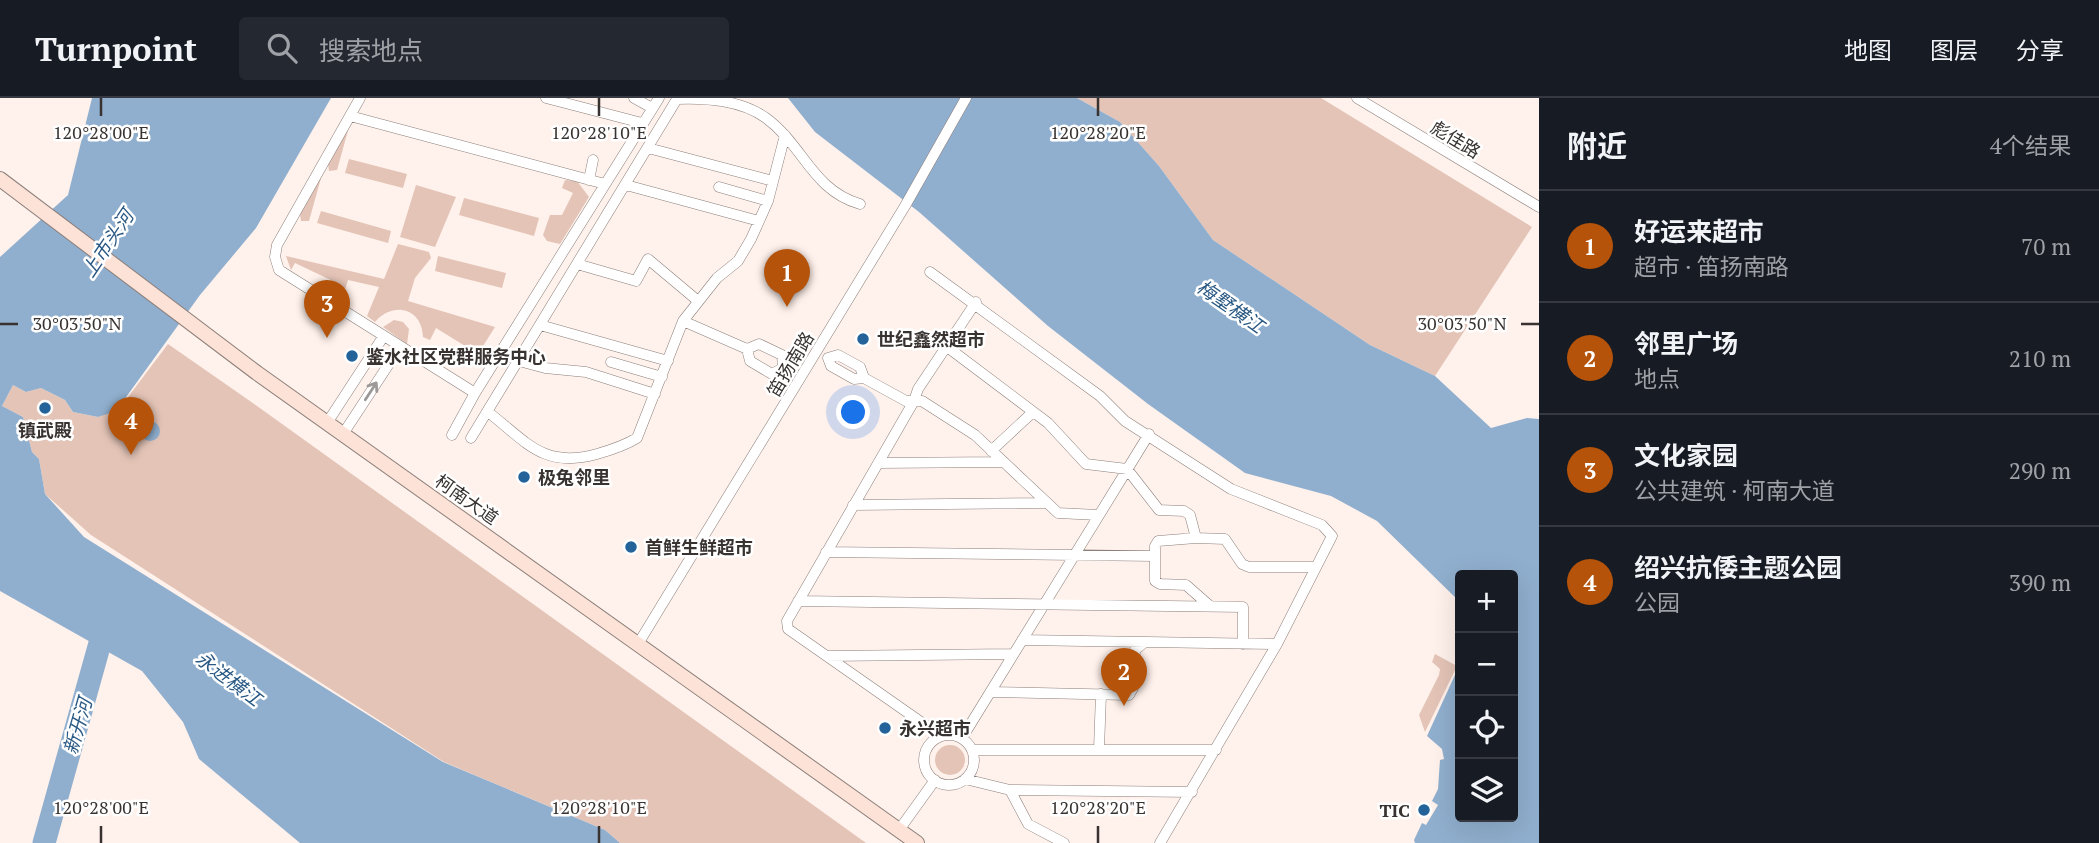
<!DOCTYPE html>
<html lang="zh">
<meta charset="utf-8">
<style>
:root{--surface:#171b24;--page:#242831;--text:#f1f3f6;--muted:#9ea1a6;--line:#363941;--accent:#b45309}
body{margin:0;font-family:"PT Serif","Noto Sans SC",serif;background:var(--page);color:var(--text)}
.controls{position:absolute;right:21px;bottom:21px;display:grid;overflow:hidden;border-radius:7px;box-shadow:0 7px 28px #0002}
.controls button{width:63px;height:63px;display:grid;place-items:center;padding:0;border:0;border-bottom:2px solid var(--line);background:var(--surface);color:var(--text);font:35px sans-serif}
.you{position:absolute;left:854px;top:315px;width:24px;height:24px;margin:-18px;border:5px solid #fff;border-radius:50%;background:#1a73e8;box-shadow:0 0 0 10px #1a73e833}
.badge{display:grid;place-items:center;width:46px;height:46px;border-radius:50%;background:var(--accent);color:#fff;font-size:23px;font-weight:700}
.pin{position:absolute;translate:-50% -58px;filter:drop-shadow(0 2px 4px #0008)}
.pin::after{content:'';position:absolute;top:37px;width:24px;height:21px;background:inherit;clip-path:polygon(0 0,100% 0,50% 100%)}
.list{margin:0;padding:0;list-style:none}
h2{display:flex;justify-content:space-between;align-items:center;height:91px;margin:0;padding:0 28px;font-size:30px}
h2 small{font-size:23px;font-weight:400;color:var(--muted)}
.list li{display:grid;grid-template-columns:46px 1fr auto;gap:21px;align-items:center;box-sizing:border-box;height:112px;padding:0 28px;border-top:2px solid var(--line)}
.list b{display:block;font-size:26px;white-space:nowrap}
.list p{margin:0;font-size:23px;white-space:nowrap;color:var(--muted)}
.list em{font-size:23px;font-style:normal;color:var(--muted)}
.icon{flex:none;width:38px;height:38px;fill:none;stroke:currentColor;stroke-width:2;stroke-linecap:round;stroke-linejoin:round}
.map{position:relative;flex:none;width:1539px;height:745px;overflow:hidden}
header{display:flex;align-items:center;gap:42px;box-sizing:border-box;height:98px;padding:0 35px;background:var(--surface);border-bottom:2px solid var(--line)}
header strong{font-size:33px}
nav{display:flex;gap:38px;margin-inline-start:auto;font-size:24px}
.search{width:490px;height:63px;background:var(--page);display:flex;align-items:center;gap:18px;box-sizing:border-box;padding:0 24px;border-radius:7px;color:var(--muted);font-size:26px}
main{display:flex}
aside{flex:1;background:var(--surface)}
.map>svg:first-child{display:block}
.green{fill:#e4c4b7}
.water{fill:#90afce}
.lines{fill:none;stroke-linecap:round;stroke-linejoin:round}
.river{stroke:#90afce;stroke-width:23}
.street-casing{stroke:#8b7f7a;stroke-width:11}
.secondary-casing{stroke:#8b7f7a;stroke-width:16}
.street{stroke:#fff;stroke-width:10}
.secondary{stroke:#fde2d7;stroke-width:14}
.oneway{stroke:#9c9998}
.ticks{fill:none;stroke:#383331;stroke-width:2.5}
.poi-dot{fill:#246399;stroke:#fff;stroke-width:2.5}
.labels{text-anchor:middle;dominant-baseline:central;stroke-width:5;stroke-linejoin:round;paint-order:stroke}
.street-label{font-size:18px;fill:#383331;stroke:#fff}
.poi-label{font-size:18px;font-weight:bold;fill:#383331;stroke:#fff;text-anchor:start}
.water-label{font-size:19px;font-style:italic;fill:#2a5984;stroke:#fff}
.ticks-label{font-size:18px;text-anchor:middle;fill:#383331;stroke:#fff;stroke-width:5;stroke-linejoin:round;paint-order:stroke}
</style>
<header>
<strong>Turnpoint</strong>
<div class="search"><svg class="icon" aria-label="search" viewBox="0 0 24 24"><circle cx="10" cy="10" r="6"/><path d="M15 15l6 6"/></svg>搜索地点</div>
<nav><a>地图</a><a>图层</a><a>分享</a></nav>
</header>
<main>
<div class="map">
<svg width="1539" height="745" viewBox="0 0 1539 745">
<rect width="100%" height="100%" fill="#fff1eb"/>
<path class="green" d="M1077 0H1321L1532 129 1435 278 1370 247 1213 142 1159 68 1120 24Z
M347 28 349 29 337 72 329 73 328 66Z
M349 61 407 76 403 90 345 75Z
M319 79 321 80 309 123H301L300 116Z
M565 82 577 83 589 99 560 146 547 143 543 137 550 117H562L573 95 562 90Z
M416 87 456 99 435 149 400 139Z
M464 100 539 120 534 138 459 117Z
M321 113 391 133 388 145 317 125Z
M398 146 429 154 431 160 415 180 408 203 495 229 478 256 436 230 430 242 423 239C422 210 393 203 375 224L367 218 379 189 348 182 341 204 333 199 339 186 295 165 291 172 286 158 384 181Z
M438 158 506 175 502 190 435 173Z
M394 222 403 224 409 231 407 246 383 229Z
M168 246 257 308 866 745H620L605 732 444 664 91 437 45 396 39 361 32 354 23 319 2 308 13 287 26 294 41 290 65 302 73 314 98 319 122 307Z
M1435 556 1457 568 1425 634 1419 617 1439 577 1440 571 1432 564Z
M935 662a15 15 0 1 1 30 0a15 15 0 1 1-30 0Z"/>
<path class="water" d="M92 0H331L256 130 200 197 116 313 98 319 73 314 65 302 41 290 26 294 13 287 2 308 23 319 32 354 39 361 45 396 84 439 443 664 605 732 620 745H300L199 661 183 624 142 573 0 493V159L68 97Z
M788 0H1077L1120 24 1159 68 1213 142 1370 247 1435 278 1491 330 1527 320 1539 321V745H1415L1414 742 1422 725 1426 727 1438 707 1432 703 1438 691 1440 662 1444 661 1442 651 1427 638 1460 566V719H1513V477H1460V504L1377 423 1331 398 1245 375 1148 306 1048 228 919 114 815 34Z
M140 333a10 10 0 1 1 20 0a10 10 0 1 1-20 0Z"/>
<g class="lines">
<path class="river" d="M44 745 107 520"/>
<g class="street-casing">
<path id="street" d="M360 0 277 147 275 159 279 172 475 295
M546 0 642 25
M634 0 652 10
M1357 0 1539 109
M350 18 605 86
M648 50 773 83
M589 82 593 62
M626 87 759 123
M719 89 768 103
M577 166 636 183 648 161 698 203
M930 174 1100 298 1125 323 1231 391 1322 427 1332 438 1277 546 1160 745
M683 223 747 251
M540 227 668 263
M759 246 782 257 783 270 772 276 750 263 747 251Z
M946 248 1048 325 1086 366 1127 371 1159 412 1184 413 1190 417 1196 440 1225 441 1242 466 1249 469H1316
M838 257 860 269 864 280 854 281 831 268 828 260Z
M519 263 545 270 586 274 655 296
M611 264 662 279
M864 280 906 303H922L975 337 1058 415 1098 417
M488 314C527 344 543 371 597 356 611 352 624 348 637 340L683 223 717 180 738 163 751 141 768 103 785 37
M327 325 383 239
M343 336 400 249
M452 337 475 295 659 0
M471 340 677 1C707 0 741 2 766 20 804 48 812 92 860 106
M991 353 1033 314
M878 365 1002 364
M853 407 1043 405
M1196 440 1158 443 1155 448V483L1160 486 1186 487 1210 508
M826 454 1154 458
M798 503 1243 509V546
M1022 542 1277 546
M638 546 905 108 966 0
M827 558 1013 556
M990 594 1129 597 1133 590 1135 552 1145 544
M924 662a25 25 0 1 1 50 0a25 25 0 1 1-50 0Z
M941 638 788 531 787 523 914 303 918 291 976 204
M962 640 1149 336
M1099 651 1101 596
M973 652H1216
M965 681 1010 692 1192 694
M1010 692 1028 726 1064 745
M899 732 935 682"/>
</g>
<g class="secondary-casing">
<path id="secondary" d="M0 81 257 275 917 745"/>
</g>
<use href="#street" class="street"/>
<use href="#secondary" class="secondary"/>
</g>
<defs><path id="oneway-shaft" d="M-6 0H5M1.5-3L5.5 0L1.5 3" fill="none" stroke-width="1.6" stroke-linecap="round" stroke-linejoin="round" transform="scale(1.75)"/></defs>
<use class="oneway" href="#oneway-shaft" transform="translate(371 293) rotate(-57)"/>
<path class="ticks" d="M101 0V18M599 0V18M1098 0V18M0 226H18M1521 226H1539M101 728V745M599 728V745M1098 728V745"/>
<g class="poi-dot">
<circle cx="863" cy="241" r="7"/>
<circle cx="352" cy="258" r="7"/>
<circle cx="45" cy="310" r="7"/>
<circle cx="524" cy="379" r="7"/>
<circle cx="631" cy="449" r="7"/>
<circle cx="885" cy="630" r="7"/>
<circle cx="1424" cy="712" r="7"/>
</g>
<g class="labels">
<g class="street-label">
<text transform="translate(1456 41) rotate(31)">彪佳路</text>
<text transform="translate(790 266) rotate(-59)">笛扬南路</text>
<text transform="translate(467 401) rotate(35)">柯南大道</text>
</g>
<g class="poi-label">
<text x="877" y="241">世纪鑫然超市</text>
<text x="366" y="258">鉴水社区党群服务中心</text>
<text x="45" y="332" text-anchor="middle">镇武殿</text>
<text x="538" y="379">极兔邻里</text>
<text x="645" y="449">首鲜生鲜超市</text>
<text x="899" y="630">永兴超市</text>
<text x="1410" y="712" text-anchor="end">TIC</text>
</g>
<g class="water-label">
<text transform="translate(107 145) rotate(-56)">上市头河</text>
<text transform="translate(1231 208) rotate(35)">梅墅横江</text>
<text transform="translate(229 580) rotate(37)">永进横江</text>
<text transform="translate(77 628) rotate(-74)">新开河</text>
</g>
</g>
<g class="ticks-label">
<text x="101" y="41">120°28'00"E</text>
<text x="599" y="41">120°28'10"E</text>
<text x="1098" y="41">120°28'20"E</text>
<text x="77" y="232">30°03'50"N</text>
<text x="1462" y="232">30°03'50"N</text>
<text x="101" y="716">120°28'00"E</text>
<text x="599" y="716">120°28'10"E</text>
<text x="1098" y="716">120°28'20"E</text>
</g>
</svg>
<div class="controls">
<button>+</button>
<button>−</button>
<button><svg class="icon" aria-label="locate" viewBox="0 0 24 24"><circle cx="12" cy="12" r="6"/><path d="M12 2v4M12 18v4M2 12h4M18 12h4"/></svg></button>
<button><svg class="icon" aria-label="layers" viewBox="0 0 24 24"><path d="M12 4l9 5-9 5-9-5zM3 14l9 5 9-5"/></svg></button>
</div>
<div class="you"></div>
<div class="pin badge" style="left:787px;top:209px">1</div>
<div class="pin badge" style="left:1124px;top:608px">2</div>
<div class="pin badge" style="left:327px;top:240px">3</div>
<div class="pin badge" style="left:131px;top:357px">4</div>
</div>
<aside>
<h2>附近<small>4个结果</small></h2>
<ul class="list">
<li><span class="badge">1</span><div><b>好运来超市</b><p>超市 · 笛扬南路</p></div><em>70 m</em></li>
<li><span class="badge">2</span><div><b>邻里广场</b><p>地点</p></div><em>210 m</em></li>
<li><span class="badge">3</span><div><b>文化家园</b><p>公共建筑 · 柯南大道</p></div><em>290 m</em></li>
<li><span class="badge">4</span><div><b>绍兴抗倭主题公园</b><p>公园</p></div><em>390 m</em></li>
</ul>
</aside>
</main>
